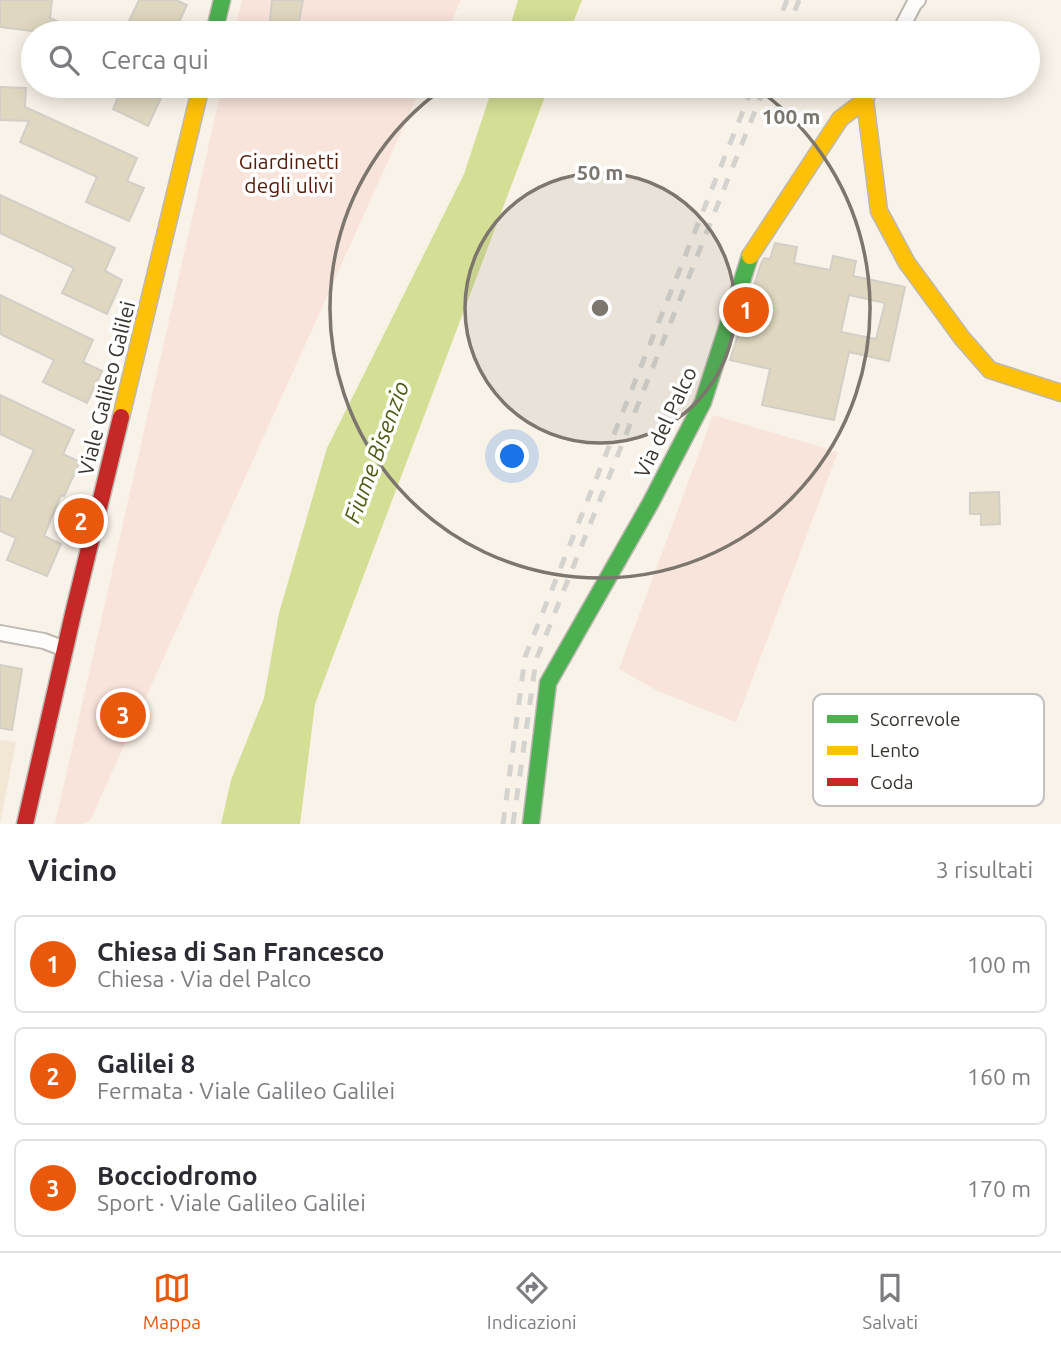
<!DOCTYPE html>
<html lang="it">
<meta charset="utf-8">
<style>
:root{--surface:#fff;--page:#f2f2f3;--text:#2b2b33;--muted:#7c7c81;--line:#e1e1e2;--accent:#ea580c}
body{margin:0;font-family:Ubuntu,sans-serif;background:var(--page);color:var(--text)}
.you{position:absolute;left:513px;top:457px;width:24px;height:24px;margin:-18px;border:5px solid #fff;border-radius:50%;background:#1a73e8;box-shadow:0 0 0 10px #1a73e833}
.badge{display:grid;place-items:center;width:46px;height:46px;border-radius:50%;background:var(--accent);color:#fff;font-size:23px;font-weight:700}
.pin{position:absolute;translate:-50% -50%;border:4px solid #fff;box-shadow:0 2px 7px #0006}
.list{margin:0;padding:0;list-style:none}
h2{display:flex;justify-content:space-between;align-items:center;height:91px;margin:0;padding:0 28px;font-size:30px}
h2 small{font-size:23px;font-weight:400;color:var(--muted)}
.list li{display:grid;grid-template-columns:46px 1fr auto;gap:21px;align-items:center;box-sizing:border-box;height:98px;margin:0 14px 14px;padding:0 14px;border:2px solid var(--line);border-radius:10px}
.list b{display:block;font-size:26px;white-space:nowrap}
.list p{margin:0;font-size:23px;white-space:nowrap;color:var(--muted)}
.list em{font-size:23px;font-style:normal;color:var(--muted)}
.icon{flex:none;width:38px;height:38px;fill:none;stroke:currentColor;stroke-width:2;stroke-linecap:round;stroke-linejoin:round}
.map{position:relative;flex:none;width:1061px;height:824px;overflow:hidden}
.search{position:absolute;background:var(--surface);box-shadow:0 4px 18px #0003;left:21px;right:21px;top:21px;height:77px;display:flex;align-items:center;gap:18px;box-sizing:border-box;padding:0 24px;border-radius:38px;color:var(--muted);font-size:26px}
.sheet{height:427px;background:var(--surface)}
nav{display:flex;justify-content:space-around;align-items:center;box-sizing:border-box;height:98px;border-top:2px solid var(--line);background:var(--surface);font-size:19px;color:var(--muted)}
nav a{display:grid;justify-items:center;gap:4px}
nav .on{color:var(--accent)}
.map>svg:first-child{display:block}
.built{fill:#f2e7d5}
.green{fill:#f9e4db}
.water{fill:#d4de95}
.building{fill:#dfd7bf;stroke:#d2cfc7;stroke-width:2;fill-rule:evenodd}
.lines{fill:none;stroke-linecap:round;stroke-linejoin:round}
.street-casing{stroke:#bdb8b0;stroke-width:18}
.fast-casing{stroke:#bdb8b0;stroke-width:19}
.slow-casing{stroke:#bdb8b0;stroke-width:19}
.jam-casing{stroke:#bdb8b0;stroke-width:19}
.street{stroke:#fefdfc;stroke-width:14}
.fast{stroke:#4caf50;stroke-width:16}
.slow{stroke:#ffc107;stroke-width:16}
.jam{stroke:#c62828;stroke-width:16}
.rail{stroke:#d4d3cf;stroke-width:5;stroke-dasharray:12 12;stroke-linecap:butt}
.ring{fill:none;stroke:#7c766f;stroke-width:3.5}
.labels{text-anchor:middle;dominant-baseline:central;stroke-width:7;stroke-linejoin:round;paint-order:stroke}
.park-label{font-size:21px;fill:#561a09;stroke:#fff}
.street-label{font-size:21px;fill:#39342e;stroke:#fff}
.water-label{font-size:23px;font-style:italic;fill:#525c14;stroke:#fff}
.key{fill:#fff;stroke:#c4c2c0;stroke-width:2}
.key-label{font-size:19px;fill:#39342e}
.centre{fill:#7c766f;stroke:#fff;stroke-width:3.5}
.ring-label{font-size:21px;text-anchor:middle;font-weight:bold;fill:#7c766f;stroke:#fff;stroke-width:7;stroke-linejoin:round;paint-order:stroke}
</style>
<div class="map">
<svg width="1061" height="824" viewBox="0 0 1061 824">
<rect width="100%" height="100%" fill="#f9f2e8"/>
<path class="built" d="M0 740 16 742 0 824Z"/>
<path class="green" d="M242 0H461L446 33H234Z
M222 86H422L90 821 80 824H55Z
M713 415 838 452 736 722 658 691 619 669Z"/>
<path class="water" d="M518 0H582L569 33H508Z
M493 86H549L315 704 300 824H221L231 780 264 698 279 613 327 448 464 174Z"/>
<path class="building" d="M0 0H52L50 18 83 33H48L0 27Z
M139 0H176L187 5 174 33H156L129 21Z
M272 0H303L298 26 286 33 278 32 273 27 270 20Z
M123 86H147L145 90 161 98 148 126 113 109Z
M0 87 26 88 25 107 137 158 127 181 144 188 129 221 86 202 97 177 20 142 29 121 0 120Z
M0 195 115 248 105 271 122 280 107 314 62 293 74 268 0 233Z
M775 243 797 247 794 263 830 270 833 256 856 261 853 276 905 287 889 361 849 352 834 420 762 405 770 369 730 360 761 264 764 258 770 259ZM849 295 885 303 876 339 841 332Z
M0 295 93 340 83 362 102 371 87 403 43 382 54 360 0 334Z
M0 395 74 430 63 454 80 462 64 496 61 495 44 536 61 544 47 576 7 560 16 538 0 531V496L11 500 34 450 0 434Z
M999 492 1000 524 981 525V514H970V493Z
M0 665 22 669 12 730 0 728Z"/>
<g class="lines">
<g class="street-casing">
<path id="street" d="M899 33 914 4 918 0
M865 100 872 86
M0 633 44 641 65 649"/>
</g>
<g class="fast-casing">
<path id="fast" d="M214 33 222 0
M531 824 548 683 650 504 703 402 750 256"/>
</g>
<g class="slow-casing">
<path id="slow" d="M750 256 840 119 865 100 879 211 907 263 962 338 990 370 1061 393
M121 417 201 86"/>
</g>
<g class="jam-casing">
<path id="jam" d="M25 824 73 614 121 417"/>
</g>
<use href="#street" class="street"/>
<use href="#fast" class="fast"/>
<use href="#slow" class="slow"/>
<use href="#jam" class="jam"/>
<path class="rail" d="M774 33 787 0
M786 33 799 0
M503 824 525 657 753 86
M513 824 536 660 765 86"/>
</g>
<circle cx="600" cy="308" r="135" fill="#7c766f" fill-opacity=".12"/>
<g class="ring">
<circle cx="600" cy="308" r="135"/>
<path d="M755 87A270 270 0 1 1 445 87"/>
</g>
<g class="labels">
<g class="park-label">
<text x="289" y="161">Giardinetti<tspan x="289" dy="24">degli ulivi</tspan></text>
</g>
<g class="street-label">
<text transform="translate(106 388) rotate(-76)">Viale Galileo Galilei</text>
<text transform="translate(665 422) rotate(-65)">Via del Palco</text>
</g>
<g class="water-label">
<text transform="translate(376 452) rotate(-70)">Fiume Bisenzio</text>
</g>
</g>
<rect x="813" y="694" width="231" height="112" rx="10" class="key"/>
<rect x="827" y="715" width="31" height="8" fill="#4caf50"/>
<rect x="827" y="746" width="31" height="9" fill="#ffc107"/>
<rect x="827" y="778" width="31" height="8" fill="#c62828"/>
<g class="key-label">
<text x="870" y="726">Scorrevole</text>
<text x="870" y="757">Lento</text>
<text x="870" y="789">Coda</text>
</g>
<circle cx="600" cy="308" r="10" class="centre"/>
<g class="ring-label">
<text x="791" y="124">100 m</text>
<text x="600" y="180">50 m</text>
</g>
</svg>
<div class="you"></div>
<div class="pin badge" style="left:746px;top:310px">1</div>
<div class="pin badge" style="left:81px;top:521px">2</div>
<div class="pin badge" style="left:123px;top:715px">3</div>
<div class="search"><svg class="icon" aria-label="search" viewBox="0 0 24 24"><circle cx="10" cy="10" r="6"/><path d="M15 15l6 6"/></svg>Cerca qui</div>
</div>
<section class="sheet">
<h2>Vicino<small>3 risultati</small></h2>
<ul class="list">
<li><span class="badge">1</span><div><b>Chiesa di San Francesco</b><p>Chiesa · Via del Palco</p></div><em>100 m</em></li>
<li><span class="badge">2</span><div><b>Galilei 8</b><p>Fermata · Viale Galileo Galilei</p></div><em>160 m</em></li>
<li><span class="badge">3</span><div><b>Bocciodromo</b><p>Sport · Viale Galileo Galilei</p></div><em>170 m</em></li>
</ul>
</section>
<nav>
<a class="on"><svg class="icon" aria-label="map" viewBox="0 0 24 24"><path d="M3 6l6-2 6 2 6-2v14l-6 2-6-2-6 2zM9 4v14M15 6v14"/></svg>Mappa</a>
<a><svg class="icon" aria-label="directions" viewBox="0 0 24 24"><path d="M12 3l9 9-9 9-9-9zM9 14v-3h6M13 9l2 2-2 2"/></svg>Indicazioni</a>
<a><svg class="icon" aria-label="saved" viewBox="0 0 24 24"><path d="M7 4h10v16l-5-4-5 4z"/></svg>Salvati</a>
</nav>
